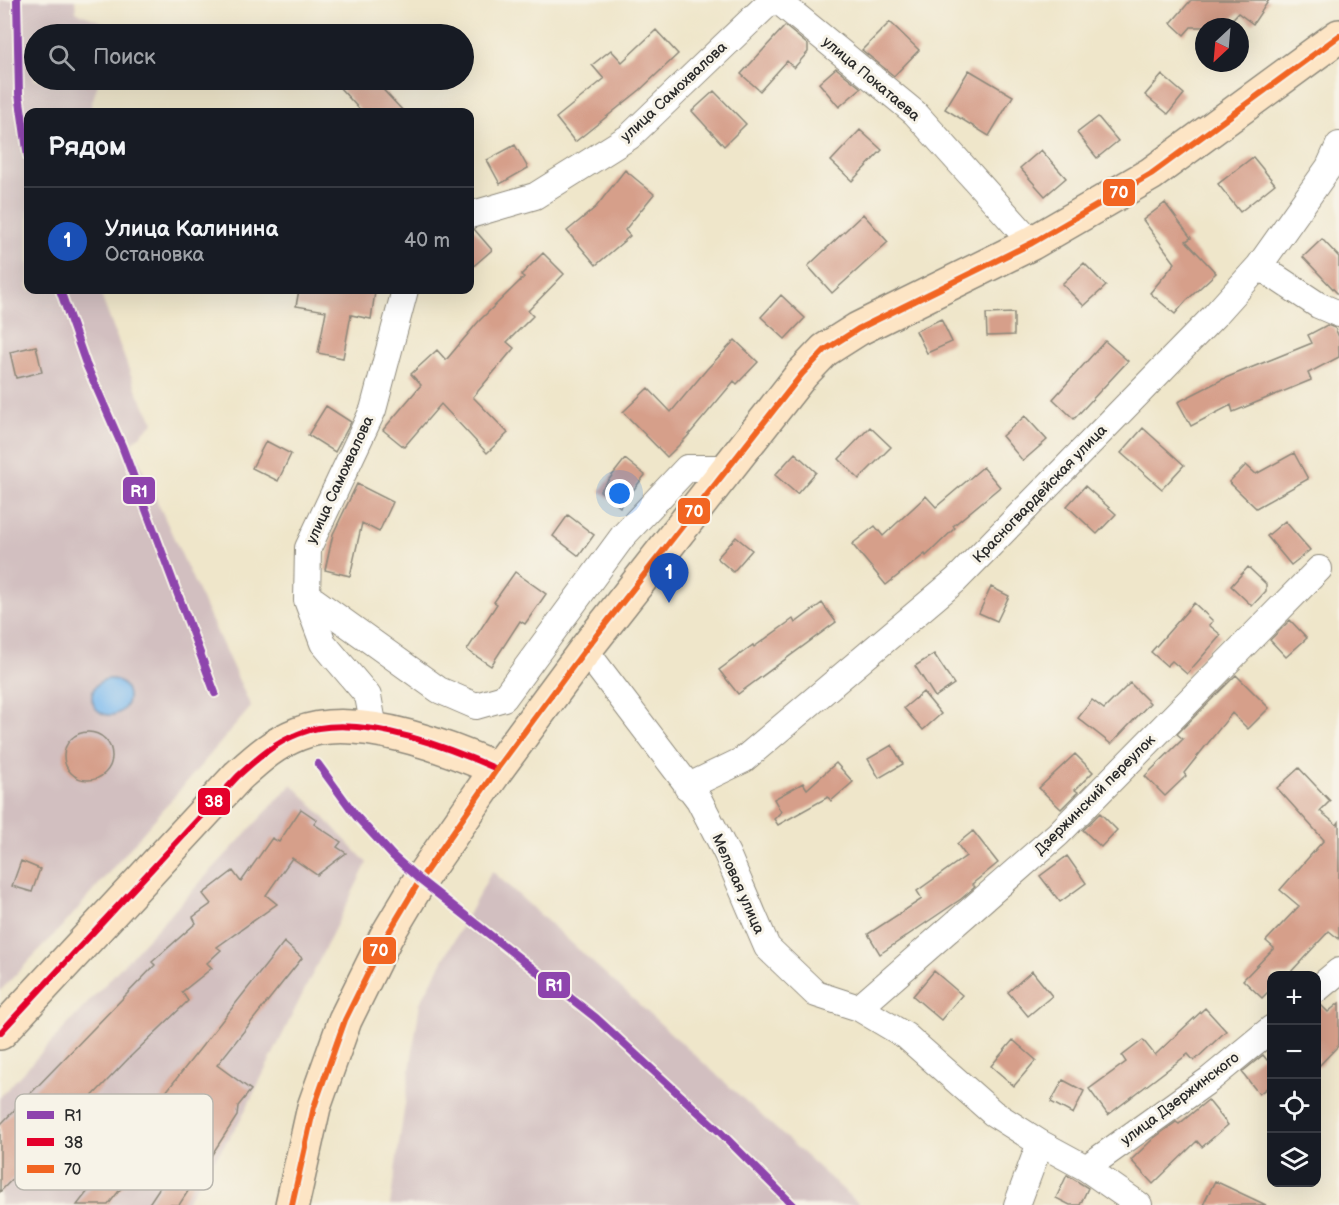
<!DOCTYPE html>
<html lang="ru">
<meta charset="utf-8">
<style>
:root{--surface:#171b24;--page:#242831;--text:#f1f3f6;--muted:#9ea1a6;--line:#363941;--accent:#8c9099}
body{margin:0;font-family:"Balsamiq Sans",sans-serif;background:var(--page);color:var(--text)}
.controls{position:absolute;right:18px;bottom:18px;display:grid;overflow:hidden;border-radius:12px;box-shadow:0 6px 24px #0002}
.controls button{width:54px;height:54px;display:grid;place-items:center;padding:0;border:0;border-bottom:2px solid var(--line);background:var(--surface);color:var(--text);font:30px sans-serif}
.compass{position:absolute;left:1195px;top:18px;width:54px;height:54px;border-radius:50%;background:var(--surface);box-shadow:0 6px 24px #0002;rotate:206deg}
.you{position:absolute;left:620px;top:494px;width:21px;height:21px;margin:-15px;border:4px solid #fff;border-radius:50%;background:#1a73e8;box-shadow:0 0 0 9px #1a73e833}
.badge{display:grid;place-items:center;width:39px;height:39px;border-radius:50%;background:var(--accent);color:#fff;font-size:20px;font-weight:700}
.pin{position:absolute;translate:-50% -50px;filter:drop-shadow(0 2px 3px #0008)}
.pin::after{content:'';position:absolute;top:32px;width:21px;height:18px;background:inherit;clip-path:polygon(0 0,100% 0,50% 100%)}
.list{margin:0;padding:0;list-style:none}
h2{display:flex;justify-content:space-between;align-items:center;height:78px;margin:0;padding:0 24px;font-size:26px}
h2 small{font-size:20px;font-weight:400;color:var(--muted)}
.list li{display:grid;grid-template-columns:39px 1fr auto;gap:18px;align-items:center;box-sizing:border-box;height:108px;padding:0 24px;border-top:2px solid var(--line)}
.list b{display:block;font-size:22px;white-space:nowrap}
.list p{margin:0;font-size:20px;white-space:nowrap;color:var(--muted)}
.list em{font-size:20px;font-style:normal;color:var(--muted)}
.icon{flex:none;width:33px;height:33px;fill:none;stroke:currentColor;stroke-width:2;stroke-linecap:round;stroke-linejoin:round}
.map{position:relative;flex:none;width:1339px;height:1205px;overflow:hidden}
.search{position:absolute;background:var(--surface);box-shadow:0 6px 24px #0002;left:24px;top:24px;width:450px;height:66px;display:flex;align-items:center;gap:15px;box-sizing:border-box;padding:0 21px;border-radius:33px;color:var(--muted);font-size:22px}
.panel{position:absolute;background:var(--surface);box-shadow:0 6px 24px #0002;left:24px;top:108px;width:450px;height:186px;border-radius:12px}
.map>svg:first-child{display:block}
.industrial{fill:#d2bfc0}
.water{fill:#7cbaef;stroke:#54728d;stroke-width:1.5}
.building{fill:#d69f8a}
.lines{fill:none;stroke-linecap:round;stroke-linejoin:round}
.street-casing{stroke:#8d887a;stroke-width:28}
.secondary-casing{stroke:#8d887a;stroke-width:36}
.street{stroke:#fff;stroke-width:26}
.secondary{stroke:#fde5c5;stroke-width:33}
.bus-1-casing{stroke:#f7f3e8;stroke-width:10}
.bus-2-casing{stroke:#f7f3e8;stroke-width:10}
.bus-1{stroke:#e4002b;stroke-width:6}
.bus-2{stroke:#f26522;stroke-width:6}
.rail-1-casing{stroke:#f7f3e8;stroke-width:12}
.rail-1{stroke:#8e44ad;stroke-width:8}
.labels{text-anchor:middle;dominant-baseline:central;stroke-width:6;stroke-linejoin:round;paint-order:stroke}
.street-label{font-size:15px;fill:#2b2b2b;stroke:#f7f3e8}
.key{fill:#f7f3e8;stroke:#bab7af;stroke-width:1.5}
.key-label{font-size:16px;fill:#2b2b2b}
.line-badge{stroke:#f7f3e8;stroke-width:2}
.badge-label{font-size:16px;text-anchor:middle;font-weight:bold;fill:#fff}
</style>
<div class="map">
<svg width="1339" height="1205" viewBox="0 0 1339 1205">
<rect width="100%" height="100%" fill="#f7f3e8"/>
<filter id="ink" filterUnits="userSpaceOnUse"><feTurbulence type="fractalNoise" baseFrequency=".0167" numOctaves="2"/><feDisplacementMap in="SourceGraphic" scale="12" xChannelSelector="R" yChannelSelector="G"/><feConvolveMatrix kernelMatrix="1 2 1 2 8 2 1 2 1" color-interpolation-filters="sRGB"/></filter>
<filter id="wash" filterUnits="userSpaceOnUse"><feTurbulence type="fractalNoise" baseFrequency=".008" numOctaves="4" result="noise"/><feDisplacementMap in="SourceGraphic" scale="24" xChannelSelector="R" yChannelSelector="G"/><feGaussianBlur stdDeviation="1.35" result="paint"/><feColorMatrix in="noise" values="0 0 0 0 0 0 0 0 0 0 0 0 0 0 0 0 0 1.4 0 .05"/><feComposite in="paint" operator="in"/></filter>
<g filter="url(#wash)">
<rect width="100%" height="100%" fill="#efe6ca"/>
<path class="industrial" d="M0 0H75L76 12 116 28 114 34H34V80H99L89 112H28V290H99L138 394 154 422 131 444 251 707 69 919 0 991Z
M292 784 367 863 240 1121 184 1205H0V1097Z
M492 871 860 1205H390L420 1003Z"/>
<path class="water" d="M92 697a18 18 0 1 1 36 0a18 18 0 1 1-36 0Z"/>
<g id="blocks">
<path class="building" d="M1191 0H1269L1253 24 1238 13 1225 27H1191L1184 35 1171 23Z
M890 22 919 50 894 76 862 50Z
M785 26 808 45V52L794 68 787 61 760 91 741 74Z
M656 30 678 54 640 90 575 142 556 118 604 79 592 65 611 50 622 62Z
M836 68 861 88 839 107 819 83Z
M969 70 1013 96 989 136 945 109Z
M1162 75 1184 94 1168 114 1145 95Z
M349 80H374L404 112H362L340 88Z
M714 91 746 124 724 146 692 111Z
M1098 117 1118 141 1097 158 1077 133Z
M860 130 882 150 852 181 831 161Z
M515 145 528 168 500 184 487 160Z
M1041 150 1066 178 1045 196 1020 168Z
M1253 157 1275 184 1240 212 1218 184Z
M625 170 654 194 625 230 630 236 596 265 567 231 596 207Z
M1165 203 1191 238 1186 241 1216 273 1186 301 1175 314 1150 293 1175 263 1143 220Z
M863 214 888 242 832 293 808 266Z
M474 229 492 250 470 269V230Z
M1322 239 1339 257V295L1303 257Z
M543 253 564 274 528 311 533 316 507 342 514 348 473 397 508 433 487 453 441 404 404 447 383 430 421 385 411 374 437 350 446 360 479 321 524 277 521 275Z
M1084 263 1106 286 1084 306 1062 284Z
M299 290H361L375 292 371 319 351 315 343 358 318 353 326 311 296 306Z
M781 295 805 318 785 339 761 317Z
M1014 313V335L987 336 986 314Z
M941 319 952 342 927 353 916 331Z
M1327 325 1335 328 1339 337V357L1308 373 1311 380 1233 412 1231 405 1191 426 1178 402 1223 379 1312 343 1308 335Z
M735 340 758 362 737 384 734 381 687 437 667 457 623 412 648 388 671 412 707 369Z
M1105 341 1128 361 1074 419 1053 399Z
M36 346 42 372 16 378 10 352Z
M326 406 351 422 335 452 308 435Z
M1025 416 1047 440 1023 461 1002 436Z
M870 427 891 447 859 479 839 459Z
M1143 428 1184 465 1162 489 1121 453Z
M266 441 291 454 278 481 252 468Z
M795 453 816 472 797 494 775 475Z
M1294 453 1308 479 1256 508 1229 482 1246 465 1256 474Z
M625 459 645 475 620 507 600 491Z
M983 467 1000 487 953 526 955 528 926 556 925 554 886 585 852 544 875 526 883 536 926 496 936 507Z
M357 484 393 502 379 532 362 523 350 576 325 570 333 534Z
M1085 486 1116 514 1097 534 1067 506Z
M568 515 594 535 579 556 553 536Z
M1285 521 1310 550 1291 565 1267 536Z
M736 537 752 550 733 572 717 558Z
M1248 567 1266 584V591L1252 606 1231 586Z
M515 572 546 594 525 624 520 621 491 666 467 650 497 604 494 602Z
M991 587 1009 596 997 621 979 613Z
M822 603 836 622 738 694 719 670 753 645 754 647 793 619 795 623Z
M1194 603 1213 621 1209 625 1221 635 1187 674 1172 661 1167 666 1151 652Z
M1290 620 1307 638 1286 657 1270 640Z
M934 654 954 684 935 697 915 666Z
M1236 675 1269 708 1248 729 1232 713 1184 773 1186 776 1165 796 1145 776 1183 739 1177 734Z
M1130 683 1150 703 1111 744 1078 718 1092 700 1104 709Z
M923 692 941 714 923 730 904 708Z
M64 756a24 24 0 1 1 48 0a24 24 0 1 1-48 0Z
M892 745 903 764 879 778 868 759Z
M1075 754 1093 772 1075 790 1078 792 1061 809 1039 788Z
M836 763 853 782 831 801 828 797 778 825 774 819 781 812 774 799 803 783 807 789Z
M1299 768 1330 801 1320 811 1337 825 1339 822V939L1329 931 1288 975H1272V988L1262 998 1243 980 1274 948 1266 941 1299 906 1280 890 1324 840 1277 788Z
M301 809 317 820 314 824 341 842 337 847 346 853 317 875 292 858 266 895 277 904 217 947 221 950 207 963 212 968 182 992 188 1001 130 1057 0 1192V1125L155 965 152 962 196 923 193 917 211 904 203 894 233 871 241 882 272 838 279 842Z
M1100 813 1117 830 1101 847 1083 830Z
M973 831 998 863 972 884 975 887 961 899 880 954 868 934 922 899 917 891 966 856 957 844Z
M1067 856 1086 883 1060 902 1040 876Z
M21 861 40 869 32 892 12 886Z
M284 942 302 958 217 1065 251 1090 238 1106 237 1116 179 1205H148L202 1124 183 1109 108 1205H77Z
M934 971 962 995 941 1020 913 996Z
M1032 971 1052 996 1028 1016 1008 992Z
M1339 1003V1045L1317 1068V1005L1320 1004 1328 1012Z
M1205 1008 1226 1031 1194 1061 1188 1054 1108 1115 1089 1089 1126 1062 1122 1056 1143 1040 1155 1055Z
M1013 1040 1036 1060 1014 1086 991 1066Z
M1263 1055 1272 1066V1084L1259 1094 1242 1072Z
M1063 1080 1084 1091 1073 1114 1051 1102Z
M1208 1100 1228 1125 1202 1147 1197 1141 1153 1184 1131 1160 1154 1138 1176 1122 1179 1124Z
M1067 1175 1088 1188 1080 1205H1070L1056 1198Z
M1215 1181 1266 1205H1203Z"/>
</g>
</g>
<g filter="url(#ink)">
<use href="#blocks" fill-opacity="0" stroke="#8d887a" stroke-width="1.5"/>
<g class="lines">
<g class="street-casing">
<path id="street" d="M777 0 915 113 1032 243
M470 215 535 196 629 137 772 0
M1259 266 1318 305 1339 314
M307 600 315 601 439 690 476 706 504 698 623 536 687 468H729
M585 650 699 800 727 854 767 947 816 994 859 1008 906 1036 993 1113 1040 1143 1086 1168 1139 1205
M374 728 368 696 323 643 307 600 308 548 373 410 405 290
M687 787 743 760 956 580 1215 315 1259 266 1329 167 1339 145
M1316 990 1339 971
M859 1008 1058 834 1319 569
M1086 1168 1209 1080 1272 1028
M1017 1205 1040 1143"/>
</g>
<g class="secondary-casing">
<path id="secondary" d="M0 1033 238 776C258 758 273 744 298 734 353 711 445 746 497 769
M292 1205 314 1107 345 1020 386 937 420 880 497 769 585 650 802 374 825 350 858 329 1032 243 1151 174 1339 36"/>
</g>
<use href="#street" class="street"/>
<use href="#secondary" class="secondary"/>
<g class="bus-1-casing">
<path id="bus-1" d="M0 1033 238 776C258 758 273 744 298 734 353 711 445 746 497 769"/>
</g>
<g class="bus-2-casing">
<path id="bus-2" d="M292 1205 314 1107 345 1020 386 937 420 880 497 769 585 650 802 374 825 350 858 329 1032 243 1151 174 1339 36"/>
</g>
<use href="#bus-1" class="bus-1"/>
<use href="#bus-2" class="bus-2"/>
<g class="rail-1-casing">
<path id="rail-1" d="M17 0 19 94 28 157
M60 290 86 364 122 446 215 693
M318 764 356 816 393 856 420 880 596 1018 719 1131 793 1205"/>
</g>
<use href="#rail-1" class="rail-1"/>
</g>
</g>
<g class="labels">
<g class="street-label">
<text transform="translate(871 79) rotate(40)">улица Покатаева</text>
<text transform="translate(674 92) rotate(-43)">улица Самохвалова</text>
<text transform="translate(340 480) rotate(-65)">улица Самохвалова</text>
<text transform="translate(1040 494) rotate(-46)">Красногвардейская улица</text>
<text transform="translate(1095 795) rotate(-45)">Дзержинский переулок</text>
<text transform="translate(738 884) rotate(66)">Меловая улица</text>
<text transform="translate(1180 1099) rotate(-37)">улица Дзержинского</text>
</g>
</g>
<rect x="15" y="1094" width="198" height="96" rx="9" class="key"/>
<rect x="27" y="1111" width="27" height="8" fill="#8e44ad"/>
<rect x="27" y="1138" width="27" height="8" fill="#e4002b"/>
<rect x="27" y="1165" width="27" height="8" fill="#f26522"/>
<g class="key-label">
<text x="64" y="1121">R1</text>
<text x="64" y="1148">38</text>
<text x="64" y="1175">70</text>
</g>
<g class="line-badge">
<rect x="1102" y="178" width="34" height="29" rx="6" fill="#f26522"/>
<rect x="122" y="476" width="34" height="29" rx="6" fill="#8e44ad"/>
<rect x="677" y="497" width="34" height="28" rx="6" fill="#f26522"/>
<rect x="197" y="787" width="34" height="29" rx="6" fill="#e4002b"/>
<rect x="362" y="936" width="35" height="29" rx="6" fill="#f26522"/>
<rect x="537" y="971" width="34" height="28" rx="6" fill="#8e44ad"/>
</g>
<g class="badge-label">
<text x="1119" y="198">70</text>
<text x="139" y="497">R1</text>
<text x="694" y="517">70</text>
<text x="214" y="807">38</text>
<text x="379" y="956">70</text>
<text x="554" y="991">R1</text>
</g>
</svg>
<div class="controls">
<button>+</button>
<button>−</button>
<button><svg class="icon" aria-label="locate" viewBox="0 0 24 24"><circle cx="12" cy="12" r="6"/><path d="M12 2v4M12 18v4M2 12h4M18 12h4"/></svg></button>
<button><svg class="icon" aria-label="layers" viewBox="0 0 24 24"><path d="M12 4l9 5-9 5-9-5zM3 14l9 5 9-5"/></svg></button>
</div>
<svg class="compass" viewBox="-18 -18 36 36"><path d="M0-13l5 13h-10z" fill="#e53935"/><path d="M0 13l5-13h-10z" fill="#9ea1a6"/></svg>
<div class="you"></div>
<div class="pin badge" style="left:669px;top:603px;background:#1a4fb4">1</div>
<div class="search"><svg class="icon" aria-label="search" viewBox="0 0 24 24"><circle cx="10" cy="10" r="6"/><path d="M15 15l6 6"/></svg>Поиск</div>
<section class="panel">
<h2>Рядом<small></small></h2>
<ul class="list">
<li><span class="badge" style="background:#1a4fb4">1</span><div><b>Улица Калинина</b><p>Остановка</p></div><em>40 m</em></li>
</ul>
</section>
</div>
